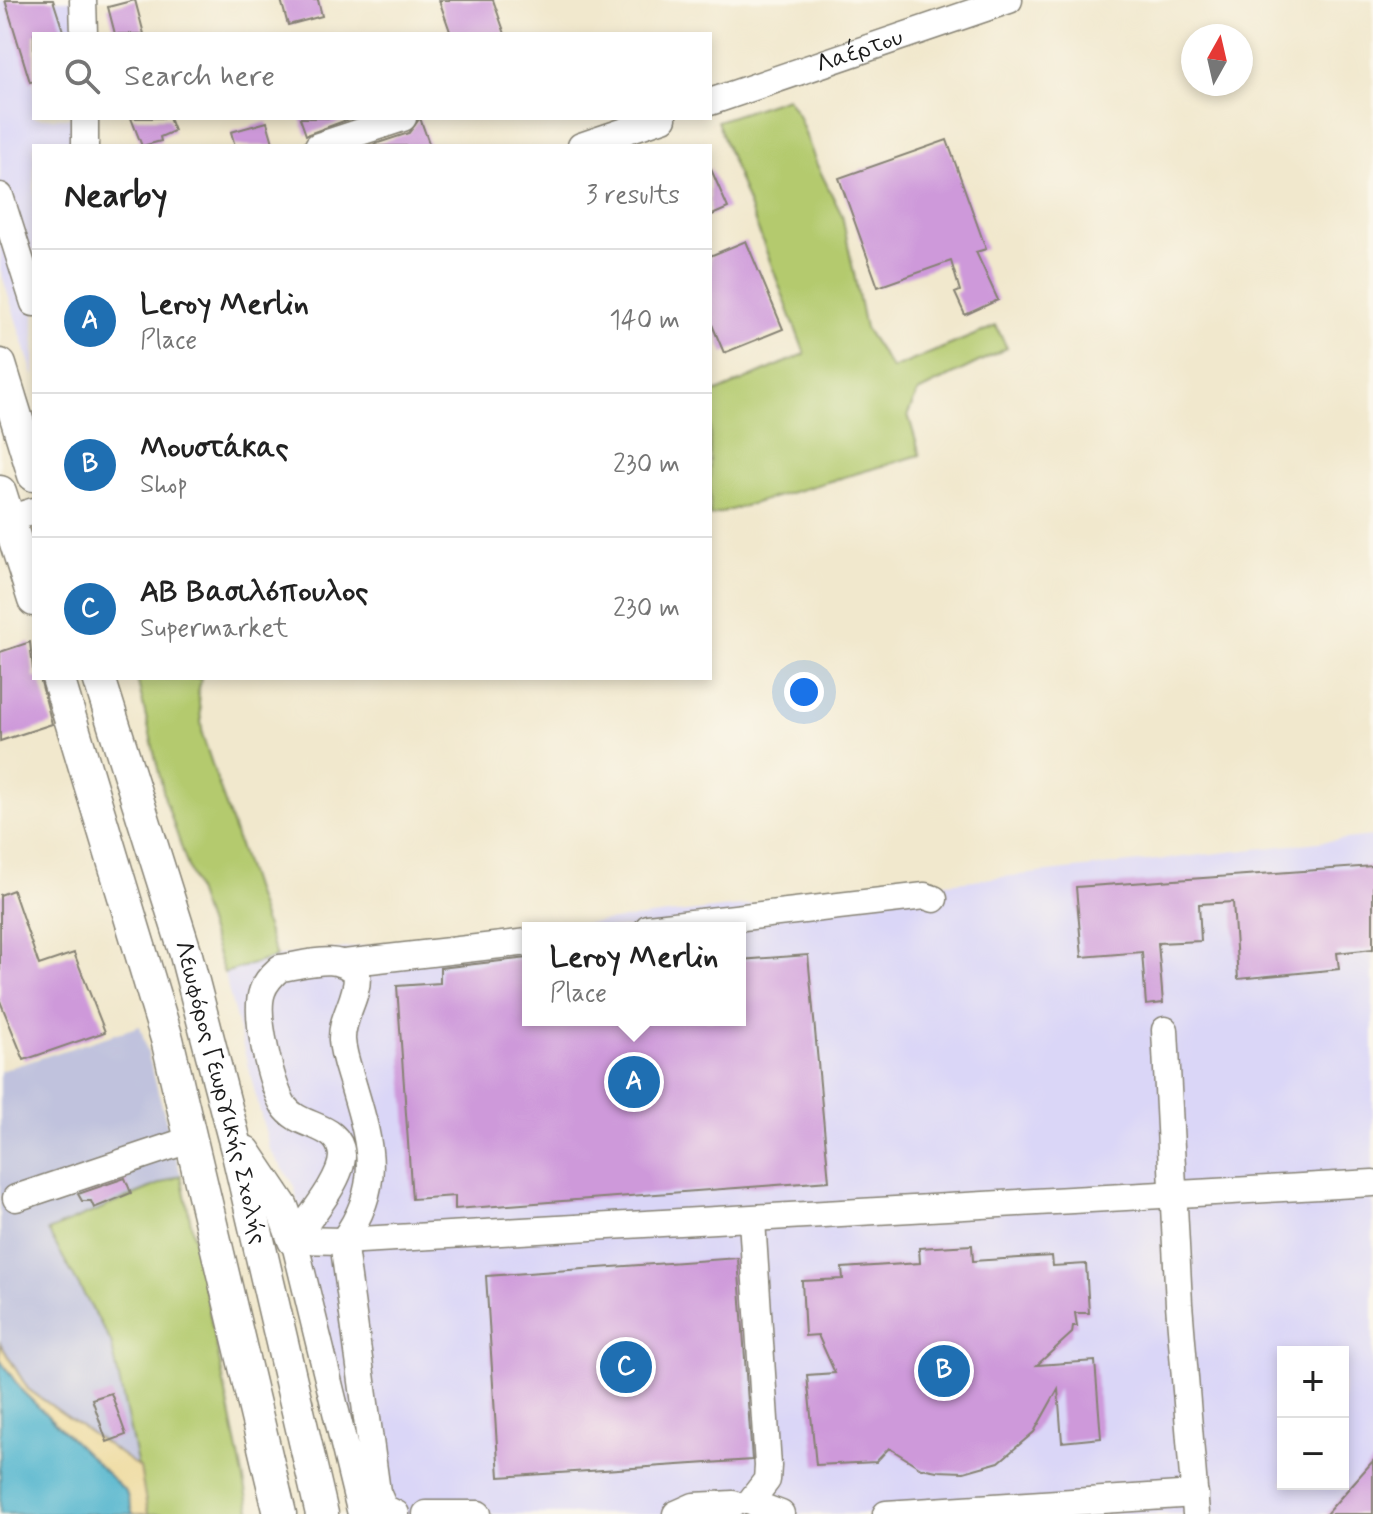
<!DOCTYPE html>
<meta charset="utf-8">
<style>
:root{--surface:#fff;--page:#f2f2f2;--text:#222;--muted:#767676;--line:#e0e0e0;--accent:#1f6fb2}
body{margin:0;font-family:Mynerve,sans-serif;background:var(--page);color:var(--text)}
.controls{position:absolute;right:24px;bottom:24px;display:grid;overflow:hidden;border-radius:0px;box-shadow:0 4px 12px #0003}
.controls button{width:72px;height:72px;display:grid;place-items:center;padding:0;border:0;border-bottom:2px solid var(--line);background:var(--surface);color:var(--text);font:40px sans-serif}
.compass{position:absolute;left:1181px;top:24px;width:72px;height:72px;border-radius:50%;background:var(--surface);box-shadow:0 4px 12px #0003;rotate:8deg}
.you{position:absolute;left:804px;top:692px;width:28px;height:28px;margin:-20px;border:6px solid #fff;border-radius:50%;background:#1a73e8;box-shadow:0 0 0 12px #1a73e833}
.badge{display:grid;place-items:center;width:52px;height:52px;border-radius:50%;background:var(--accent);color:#fff;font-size:26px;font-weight:700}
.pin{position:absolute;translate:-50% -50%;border:4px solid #fff;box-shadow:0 2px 8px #0006}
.popup{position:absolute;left:522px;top:922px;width:224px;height:104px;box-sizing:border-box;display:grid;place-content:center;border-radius:0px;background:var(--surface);filter:drop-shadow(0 2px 6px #0005);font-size:26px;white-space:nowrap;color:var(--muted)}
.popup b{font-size:30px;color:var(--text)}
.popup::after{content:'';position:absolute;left:50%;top:100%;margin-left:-16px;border:16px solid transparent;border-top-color:var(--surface)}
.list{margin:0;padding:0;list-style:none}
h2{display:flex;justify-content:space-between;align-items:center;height:104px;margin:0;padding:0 32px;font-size:34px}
h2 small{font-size:26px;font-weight:400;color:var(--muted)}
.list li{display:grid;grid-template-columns:52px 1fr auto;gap:24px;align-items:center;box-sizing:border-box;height:144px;padding:0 32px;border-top:2px solid var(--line)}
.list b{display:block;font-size:30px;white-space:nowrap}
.list p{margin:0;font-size:26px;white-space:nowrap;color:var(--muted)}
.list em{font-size:26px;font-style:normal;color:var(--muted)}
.icon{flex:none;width:44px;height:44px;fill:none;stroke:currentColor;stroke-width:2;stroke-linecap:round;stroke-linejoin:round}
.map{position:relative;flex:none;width:1373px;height:1514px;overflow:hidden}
.search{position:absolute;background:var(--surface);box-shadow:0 4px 12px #0003;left:32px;top:32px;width:680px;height:88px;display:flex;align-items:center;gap:20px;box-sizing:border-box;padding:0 28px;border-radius:0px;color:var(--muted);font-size:30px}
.panel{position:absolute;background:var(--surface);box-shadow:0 4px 12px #0003;left:32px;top:144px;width:680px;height:536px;border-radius:0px}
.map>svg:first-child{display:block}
.built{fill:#dad6f7;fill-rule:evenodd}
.industrial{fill:#c0c2dd}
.green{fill:#b4ca6e;stroke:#687345;stroke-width:2}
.sand{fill:#eeda9e;stroke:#857b5d;stroke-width:2}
.water{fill:#4fb4cd;stroke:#366874;stroke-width:2}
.building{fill:#ce99da}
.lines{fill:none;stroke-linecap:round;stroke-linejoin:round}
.minor-casing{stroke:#868274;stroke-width:29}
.major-casing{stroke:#868274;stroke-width:35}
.minor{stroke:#fff;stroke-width:26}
.major{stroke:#fff;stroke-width:32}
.labels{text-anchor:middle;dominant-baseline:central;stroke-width:7;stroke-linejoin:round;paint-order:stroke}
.street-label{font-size:24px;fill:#1c1c1c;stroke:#fbf7ec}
</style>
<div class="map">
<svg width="1373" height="1514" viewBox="0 0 1373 1514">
<rect width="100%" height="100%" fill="#fbf7ec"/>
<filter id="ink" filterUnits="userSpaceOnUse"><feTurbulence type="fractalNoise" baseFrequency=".0125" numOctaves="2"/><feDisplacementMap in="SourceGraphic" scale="16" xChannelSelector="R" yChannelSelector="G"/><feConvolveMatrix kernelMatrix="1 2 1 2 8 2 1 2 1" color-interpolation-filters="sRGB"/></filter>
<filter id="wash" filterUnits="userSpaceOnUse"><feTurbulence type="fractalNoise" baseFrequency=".006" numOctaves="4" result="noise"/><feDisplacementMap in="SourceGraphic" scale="32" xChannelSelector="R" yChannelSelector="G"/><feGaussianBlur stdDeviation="1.8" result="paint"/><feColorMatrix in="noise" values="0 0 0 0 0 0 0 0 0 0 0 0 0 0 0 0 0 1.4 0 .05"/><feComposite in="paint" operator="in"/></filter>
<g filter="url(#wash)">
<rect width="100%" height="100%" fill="#f1e8cd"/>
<path class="built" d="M0 0H75L76 34H34V118H77L78 146H34V377L0 269Z
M1373 836V1514H362L303 1257 295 1186 270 1150 224 973 283 955 528 929V1020H740V928H542ZM1283 1352H1343V1484H1283Z"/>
<path class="industrial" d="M140 1026 181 1175 48 1232 111 1342 140 1468 28 1389 0 1343V1071Z"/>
<path class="green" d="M787 98 798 115 817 165 842 215 865 328 892 369 996 326 1007 348 918 392 908 414 920 455 710 516V395L805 354 717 121Z
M137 678H201L198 694 203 737 276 957 224 973 165 799Z
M181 1175 251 1514H148L111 1342 48 1231Z"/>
<path class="sand" d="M0 1343 28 1389 140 1468 148 1514H133L126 1492 22 1391 0 1360Z"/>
<path class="water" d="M0 1360 22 1391 126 1492 133 1514H0Z"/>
<g id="blocks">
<path class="building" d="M5 0H53L64 34H34V81L30 82Z
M135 0 144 34H115L108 7Z
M281 0H318L322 16 288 25Z
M439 0H493L505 34H451Z
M131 118H169L174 131 160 137 161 141 142 146Z
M300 118H352L306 135Z
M420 118 430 146H369L409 133Z
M267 122 274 146H235L231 132Z
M947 140 986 249 976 252 998 300 965 315 955 293 960 291 951 261 878 287 839 178Z
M710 167 728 208 710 216Z
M746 241 783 329 724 353 710 320V256Z
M30 642 34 678H40L52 724 0 741V652Z
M1373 866V949L1337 953 1339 969 1238 979 1233 902 1199 904 1201 941 1158 943 1163 1003 1146 1005 1142 952 1082 957 1076 887Z
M13 890 39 965 74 953 105 1032 24 1060 0 1001V895Z
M808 955 829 1181 455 1209V1196L412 1199 397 986 440 983V968L528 958V1020H740V960Z
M125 1178 131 1193 94 1208 91 1201H82L78 1194Z
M972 1245 973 1261 1052 1256 1053 1266 1086 1264 1089 1313H1075L1077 1326H1073L1072 1333 1037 1365 1095 1361 1101 1438 1062 1442 1058 1389 1034 1432 999 1462 964 1472 937 1471 921 1468 889 1448 876 1462 816 1465 807 1375 835 1373 818 1335 805 1336 802 1281 843 1279 842 1268 920 1263 919 1248Z
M738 1258 752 1460 499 1477 486 1276Z
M111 1393 126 1435 107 1442 92 1399Z
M1373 1461V1514H1326Z"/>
</g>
</g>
<g filter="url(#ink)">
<use href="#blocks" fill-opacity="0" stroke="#868274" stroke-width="2"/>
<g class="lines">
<g class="minor-casing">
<g id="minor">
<path d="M83 0 84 34"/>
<path id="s1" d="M710 102 1009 0"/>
<path d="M85 118V146"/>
<path d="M318 146 403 118"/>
<path d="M581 146 663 118"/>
<path d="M0 196 34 303"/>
<path d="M9 519 34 511"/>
<path d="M648 928 925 896 934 899"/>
<path d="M344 963 528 942"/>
<path d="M1165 1030 1179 1304 1196 1514"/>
<path d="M16 1198 192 1139"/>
<path d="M294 1240 343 1241 1373 1183"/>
<path d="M750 1502 767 1480 768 1466 752 1220"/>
<path d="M757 1505 781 1514"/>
<path d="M361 1514 294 1240C307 1220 343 1179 342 1155 339 1122 299 1129 284 1106 271 1084 254 1016 262 992 265 982 272 975 280 968 305 965 341 951 357 975 358 999 341 1017 342 1040 343 1056 350 1073 354 1088 372 1148 382 1187 343 1241L377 1492 384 1508 396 1514"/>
<path d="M426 1514H478"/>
<path d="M676 1514 694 1506 733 1504"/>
<path d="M886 1514 1195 1494"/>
</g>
</g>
<g class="major-casing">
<g id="major">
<path d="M0 365 34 475"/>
<path d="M0 492 34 600"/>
<path d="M58 678 167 1039 280 1514"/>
<path id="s2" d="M99 678 185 951 238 1154 322 1514"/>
<path d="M245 1152 282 1207 294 1240"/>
</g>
</g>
<use href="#minor" class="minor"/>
<use href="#major" class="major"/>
</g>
</g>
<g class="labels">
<g class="street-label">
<text stroke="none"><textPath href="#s1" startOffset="158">Λαέρτου</textPath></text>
<text stroke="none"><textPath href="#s2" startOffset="432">Λεωφόρος Γεωργικής Σχολής</textPath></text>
</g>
</g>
</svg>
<div class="controls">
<button>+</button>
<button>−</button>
</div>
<svg class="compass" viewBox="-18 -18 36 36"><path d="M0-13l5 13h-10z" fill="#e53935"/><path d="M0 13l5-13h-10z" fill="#767676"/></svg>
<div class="you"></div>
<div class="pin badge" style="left:634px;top:1082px">A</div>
<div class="popup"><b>Leroy Merlin</b>Place</div>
<div class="pin badge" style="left:944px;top:1371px">B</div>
<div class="pin badge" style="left:626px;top:1367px">C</div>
<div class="search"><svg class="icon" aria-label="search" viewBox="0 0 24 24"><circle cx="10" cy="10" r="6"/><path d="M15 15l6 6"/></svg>Search here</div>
<section class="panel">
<h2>Nearby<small>3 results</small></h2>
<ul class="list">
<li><span class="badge">A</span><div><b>Leroy Merlin</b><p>Place</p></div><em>140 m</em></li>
<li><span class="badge">B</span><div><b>Μουστάκας</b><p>Shop</p></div><em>230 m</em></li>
<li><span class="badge">C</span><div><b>ΑΒ Βασιλόπουλος</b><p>Supermarket</p></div><em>230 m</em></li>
</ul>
</section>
</div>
